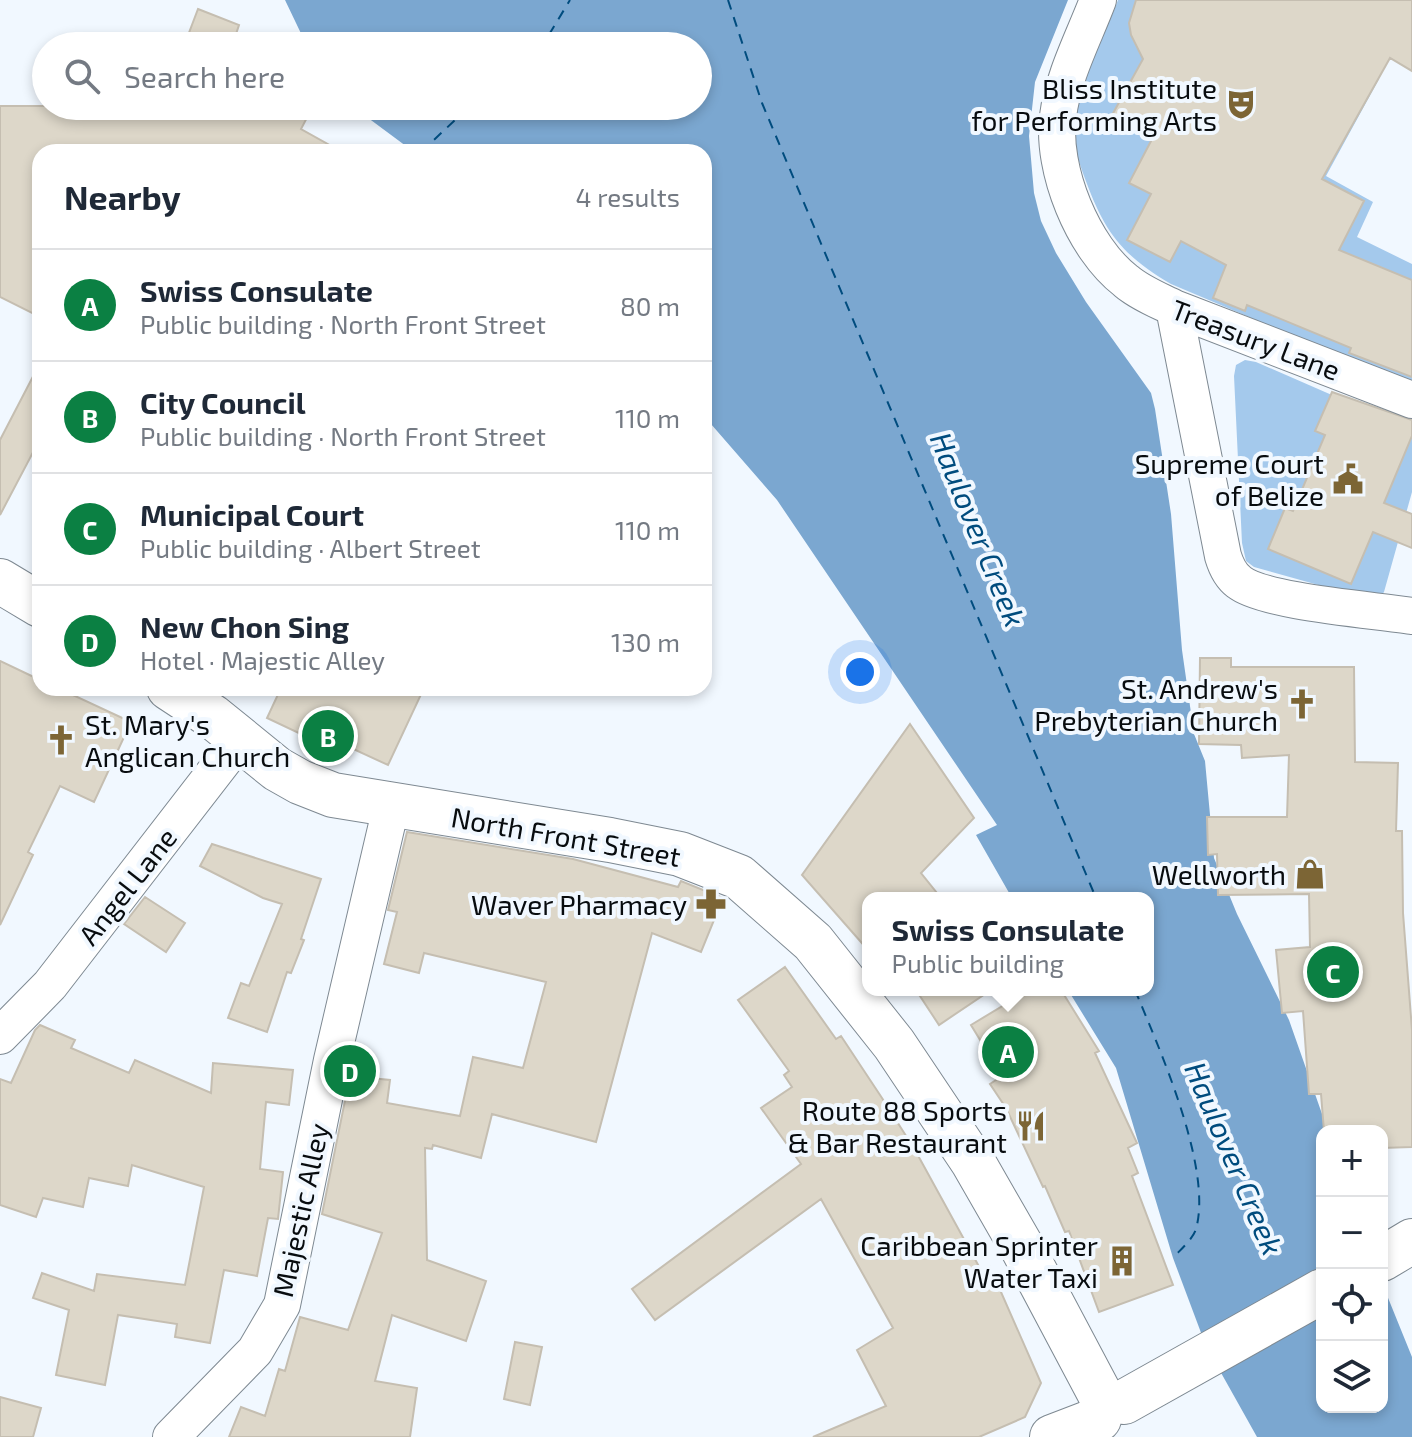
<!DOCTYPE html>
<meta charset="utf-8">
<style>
:root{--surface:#fff;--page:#f2f2f3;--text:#1f2937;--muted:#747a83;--line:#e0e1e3;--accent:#0b8043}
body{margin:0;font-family:"Exo 2",sans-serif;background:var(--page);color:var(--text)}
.controls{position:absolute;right:24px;bottom:24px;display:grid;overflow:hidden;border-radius:16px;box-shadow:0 4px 12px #0003}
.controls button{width:72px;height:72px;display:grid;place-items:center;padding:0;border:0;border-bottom:2px solid var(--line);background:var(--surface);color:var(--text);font:40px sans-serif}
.you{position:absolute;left:860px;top:672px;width:28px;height:28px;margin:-20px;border:6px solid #fff;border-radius:50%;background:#1a73e8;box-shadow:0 0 0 12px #1a73e833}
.badge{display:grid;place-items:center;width:52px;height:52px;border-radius:50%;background:var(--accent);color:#fff;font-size:26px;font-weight:700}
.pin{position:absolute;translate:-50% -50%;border:4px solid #fff;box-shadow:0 2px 8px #0006}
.popup{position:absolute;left:862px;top:892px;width:292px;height:104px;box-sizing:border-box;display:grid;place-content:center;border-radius:16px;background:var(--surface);filter:drop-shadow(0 2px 6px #0005);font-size:26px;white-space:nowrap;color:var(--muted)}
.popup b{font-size:30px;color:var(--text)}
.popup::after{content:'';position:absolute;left:50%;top:100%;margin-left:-16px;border:16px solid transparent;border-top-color:var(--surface)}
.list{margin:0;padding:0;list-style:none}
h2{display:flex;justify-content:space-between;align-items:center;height:104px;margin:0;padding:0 32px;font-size:34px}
h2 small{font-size:26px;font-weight:400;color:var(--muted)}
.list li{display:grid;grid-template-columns:52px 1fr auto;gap:24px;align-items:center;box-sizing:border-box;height:112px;padding:0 32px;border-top:2px solid var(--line)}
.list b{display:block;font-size:30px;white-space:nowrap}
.list p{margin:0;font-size:26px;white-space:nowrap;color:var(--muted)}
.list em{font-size:26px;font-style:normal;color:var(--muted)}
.icon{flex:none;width:44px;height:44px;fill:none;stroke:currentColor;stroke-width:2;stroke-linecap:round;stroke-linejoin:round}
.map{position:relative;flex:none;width:1412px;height:1437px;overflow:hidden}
.search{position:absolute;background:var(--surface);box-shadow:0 4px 12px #0003;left:32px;top:32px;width:680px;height:88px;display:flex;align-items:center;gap:20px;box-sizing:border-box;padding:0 28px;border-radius:44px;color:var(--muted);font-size:30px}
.panel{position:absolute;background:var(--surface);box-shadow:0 4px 12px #0003;left:32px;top:144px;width:680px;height:552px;border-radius:24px}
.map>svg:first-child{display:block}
.green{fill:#a4c9ec}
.water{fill:#7ba7d0}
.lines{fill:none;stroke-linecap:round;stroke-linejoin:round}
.ferry{stroke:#004c7e;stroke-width:2;stroke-dasharray:10 8;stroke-linecap:butt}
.building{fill:#ddd7c9;stroke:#c5beb1;stroke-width:2}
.minor-casing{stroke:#7e8992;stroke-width:38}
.tertiary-casing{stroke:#7e8992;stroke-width:46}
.secondary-casing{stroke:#7e8992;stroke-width:46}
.minor{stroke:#fff;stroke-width:36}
.tertiary{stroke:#fff;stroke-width:44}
.secondary{stroke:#fff;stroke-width:44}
.labels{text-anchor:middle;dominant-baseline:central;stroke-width:8;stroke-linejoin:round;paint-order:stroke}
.poi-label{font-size:28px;fill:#080c0f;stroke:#f1f8ff;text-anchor:end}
.street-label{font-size:28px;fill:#080c0f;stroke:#f1f8ff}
.water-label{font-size:30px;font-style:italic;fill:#004c7e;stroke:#f1f8ff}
</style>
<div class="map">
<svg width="1412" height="1437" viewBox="0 0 1412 1437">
<rect width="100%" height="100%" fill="#f1f8ff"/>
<path class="green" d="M1118 0H1229L1379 79 1326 176 1373 202 1357 237 1412 264V386L1171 284C1120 254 1104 231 1084 176 1079 161 1072 145 1073 128 1074 97 1106 32 1118 0Z
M1245 360 1256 362 1412 430V492L1384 592 1380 597 1365 598 1254 567 1246 561 1242 543 1234 376 1236 365Z"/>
<path class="water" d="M285 0H1068L1035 82 1029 136 1034 193 1041 221 1056 253 1086 302 1151 393 1155 409 1171 514 1182 650 1194 734 1205 761 1214 858 1237 914 1289 1020 1328 1131H1322V1407H1382V1283L1412 1357V1437H1257L1206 1346 1173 1258 1116 1068 1068 990H1148V898H1012L976 835 997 825 777 500 704 416V152H414L352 106H698V46H307Z"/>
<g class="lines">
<path class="ferry" d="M728 0 762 103 1096 898
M535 46 550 33 570 0
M421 152 470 106
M1135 990C1159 1048 1213 1168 1196 1229 1193 1239 1180 1250 1173 1258"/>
</g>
<path class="building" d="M1136 0H1412V71L1390 58 1322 179 1364 201 1339 250 1412 280V377L1349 353 1351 348 1247 305 1245 311 1213 298 1226 265 1181 241 1170 262 1127 240 1151 194 1129 183 1151 141 1111 117 1143 59 1131 35 1129 23Z
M198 9 239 25 232 46H184Z
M0 106H313L301 129 342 152H40V317L0 297Z
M40 363V439L0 515V440Z
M1332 392 1412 420V436L1384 503 1412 514V548L1373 532 1351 584 1268 549 1285 508 1293 511 1325 435 1315 431Z
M1200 658H1231V667H1354L1355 762 1398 763 1396 831H1402L1403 913 1412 1030V1147L1382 1148V1131H1324L1321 1094H1309L1303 1011 1282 1013 1276 950 1310 947 1309 894 1218 895 1217 854 1208 855 1207 817H1287L1289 755 1242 758 1241 745 1199 744Z
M0 661 40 680V688H58L131 722 94 802 60 786 28 852 33 855 0 925Z
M281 688H424L388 765 347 746 343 754 267 718Z
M910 724 974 818 921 873 941 898H868V950L802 875Z
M407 832 573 859 678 887 681 881 723 898 701 952 652 933 596 1142 492 1114 481 1158 433 1145 432 1149 425 1148 427 1260 486 1281 466 1341 392 1315 375 1381 417 1388 410 1437H229L241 1407 265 1416 279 1369 285 1371 300 1317 348 1330 382 1233 322 1214 350 1076 390 1080 387 1103 460 1116 473 1057 523 1068 546 982 424 953 419 973 384 964 397 912 388 910Z
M212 844 321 879 301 939 304 940 291 973 287 972 267 1032 228 1018 241 983 249 986 282 904 263 898 200 866Z
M145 897 185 923 166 952 124 924Z
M785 967 836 1039 841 1036 882 1098 915 1150 982 1272 990 1267 1041 1383 1025 1417 979 1437H813L886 1406 857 1350 893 1328 821 1199 655 1320 632 1289 801 1164 761 1108 792 1087 784 1075 789 1071 738 1000Z
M916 990H991L939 1025Z
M1029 990H1061L1099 1051 1095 1053 1137 1143 1128 1148 1138 1173 1132 1176 1173 1285 1099 1312 1069 1231 1065 1232 1045 1186 1043 1187 1006 1108 990 1084 1002 1076 971 1025Z
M40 1025 75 1040 71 1048 129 1073 135 1060 211 1093 213 1063 293 1070 289 1105 266 1102 260 1169 283 1172 278 1219 268 1218 257 1276 224 1270 210 1343 175 1337 177 1324 118 1315 105 1385 56 1375 69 1310 33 1298 42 1273 94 1291 97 1274 185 1285 204 1187 132 1165 128 1186 89 1178 83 1207 43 1198 36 1217 0 1205V1079L11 1083 35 1030Z
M515 1342 542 1347 530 1405 504 1399Z
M0 1397 41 1408 33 1437H0Z"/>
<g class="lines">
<g class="minor-casing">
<path id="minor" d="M1098 0C1084 37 1063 76 1058 116 1051 169 1083 248 1126 281 1140 293 1158 300 1174 308L1412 400
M1174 308 1223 556C1226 566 1231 576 1239 582 1264 602 1375 610 1412 616
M0 1036 50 985 241 738
M171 1437 255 1351 282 1305 332 1060 391 807"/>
</g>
<g class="tertiary-casing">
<path id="tertiary" d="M1052 1437 1099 1419"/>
</g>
<g class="secondary-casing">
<path id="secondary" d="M0 581 40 605
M169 688 213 717 277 769 300 782 333 795 610 840 680 854 739 877 813 942 894 1044 973 1162 1023 1249 1102 1398
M1382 1259 1412 1241
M1124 1402 1322 1291"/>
</g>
<use href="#minor" class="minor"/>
<use href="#tertiary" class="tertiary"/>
<use href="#secondary" class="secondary"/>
</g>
<defs>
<g id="theatre-bare" transform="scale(2.4)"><path d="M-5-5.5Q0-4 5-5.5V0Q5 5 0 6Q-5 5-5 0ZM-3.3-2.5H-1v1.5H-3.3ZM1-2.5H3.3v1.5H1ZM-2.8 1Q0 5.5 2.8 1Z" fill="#7c6535" stroke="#f1f8ff" stroke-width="2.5" paint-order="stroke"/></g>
<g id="civic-bare" transform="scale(2.4)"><path d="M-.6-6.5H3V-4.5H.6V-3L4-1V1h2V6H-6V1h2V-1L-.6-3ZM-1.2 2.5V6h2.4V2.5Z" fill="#7c6535" stroke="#f1f8ff" stroke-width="2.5" paint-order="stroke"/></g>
<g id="church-bare" transform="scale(2.4)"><path d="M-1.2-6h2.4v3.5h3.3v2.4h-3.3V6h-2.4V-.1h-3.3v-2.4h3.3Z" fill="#7c6535" stroke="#f1f8ff" stroke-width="2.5" paint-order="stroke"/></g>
<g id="shop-bare" transform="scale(2.4)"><path d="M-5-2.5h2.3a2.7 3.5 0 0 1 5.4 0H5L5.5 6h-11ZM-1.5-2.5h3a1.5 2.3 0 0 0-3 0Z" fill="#7c6535" stroke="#f1f8ff" stroke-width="2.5" paint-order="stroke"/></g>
<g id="pharmacy-bare" transform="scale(2.4)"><path d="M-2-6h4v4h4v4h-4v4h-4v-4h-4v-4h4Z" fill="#7c6535" stroke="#f1f8ff" stroke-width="2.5" paint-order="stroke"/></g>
<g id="restaurant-bare" transform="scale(2.4)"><path d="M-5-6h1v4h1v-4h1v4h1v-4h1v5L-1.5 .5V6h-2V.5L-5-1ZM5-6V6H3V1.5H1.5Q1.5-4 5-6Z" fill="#7c6535" stroke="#f1f8ff" stroke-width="2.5" paint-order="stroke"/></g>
<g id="building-bare" transform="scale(2.4)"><path d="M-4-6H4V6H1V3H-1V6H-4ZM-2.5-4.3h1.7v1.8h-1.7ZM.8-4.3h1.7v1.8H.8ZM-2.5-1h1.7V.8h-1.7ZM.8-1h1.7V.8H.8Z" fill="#7c6535" stroke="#f1f8ff" stroke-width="2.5" paint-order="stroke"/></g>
</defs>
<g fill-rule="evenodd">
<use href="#theatre-bare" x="1241" y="104"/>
<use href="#civic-bare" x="1348" y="479"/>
<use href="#church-bare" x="1302" y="704"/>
<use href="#church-bare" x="61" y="740"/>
<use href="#shop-bare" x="1310" y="874"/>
<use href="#pharmacy-bare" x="711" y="904"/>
<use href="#restaurant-bare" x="1031" y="1126"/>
<use href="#building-bare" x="1122" y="1261"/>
</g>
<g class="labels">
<g class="poi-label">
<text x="1217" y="88">Bliss Institute<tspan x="1217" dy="32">for Performing Arts</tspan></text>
<text x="1324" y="463">Supreme Court<tspan x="1324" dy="32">of Belize</tspan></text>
<text x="1278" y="688">St. Andrew's<tspan x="1278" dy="32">Prebyterian Church</tspan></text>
<text x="85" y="724" text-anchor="start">St. Mary's<tspan x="85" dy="32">Anglican Church</tspan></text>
<text x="1286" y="874">Wellworth</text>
<text x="687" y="904">Waver Pharmacy</text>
<text x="1007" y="1110">Route 88 Sports<tspan x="1007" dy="32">&amp; Bar Restaurant</tspan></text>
<text x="1098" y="1245">Caribbean Sprinter<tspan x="1098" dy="32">Water Taxi</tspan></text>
</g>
<g class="street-label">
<text transform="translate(1256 339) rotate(21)">Treasury Lane</text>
<text transform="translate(566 836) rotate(10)">North Front Street</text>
<text transform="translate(127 886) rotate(-52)">Angel Lane</text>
<text transform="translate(300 1210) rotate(-78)">Majestic Alley</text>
</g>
<g class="water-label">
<text transform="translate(979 529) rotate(68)">Haulover Creek</text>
<text transform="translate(1235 1158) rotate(67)">Haulover Creek</text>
</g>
</g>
</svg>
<div class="controls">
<button>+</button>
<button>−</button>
<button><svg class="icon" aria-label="locate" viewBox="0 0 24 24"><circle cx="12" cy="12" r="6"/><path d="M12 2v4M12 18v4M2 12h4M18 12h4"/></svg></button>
<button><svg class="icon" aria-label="layers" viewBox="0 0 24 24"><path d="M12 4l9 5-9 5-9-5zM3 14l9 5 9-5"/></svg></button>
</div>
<div class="you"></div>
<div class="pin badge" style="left:1008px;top:1052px">A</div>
<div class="popup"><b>Swiss Consulate</b>Public building</div>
<div class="pin badge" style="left:328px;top:736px">B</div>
<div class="pin badge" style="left:1333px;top:972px">C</div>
<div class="pin badge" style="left:350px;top:1071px">D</div>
<div class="search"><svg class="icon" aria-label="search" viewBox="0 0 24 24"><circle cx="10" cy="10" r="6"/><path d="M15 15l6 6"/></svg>Search here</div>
<section class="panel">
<h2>Nearby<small>4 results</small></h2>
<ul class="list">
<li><span class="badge">A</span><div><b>Swiss Consulate</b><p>Public building · North Front Street</p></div><em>80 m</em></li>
<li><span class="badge">B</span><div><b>City Council</b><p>Public building · North Front Street</p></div><em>110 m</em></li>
<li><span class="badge">C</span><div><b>Municipal Court</b><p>Public building · Albert Street</p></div><em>110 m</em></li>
<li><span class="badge">D</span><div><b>New Chon Sing</b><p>Hotel · Majestic Alley</p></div><em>130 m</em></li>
</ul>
</section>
</div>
